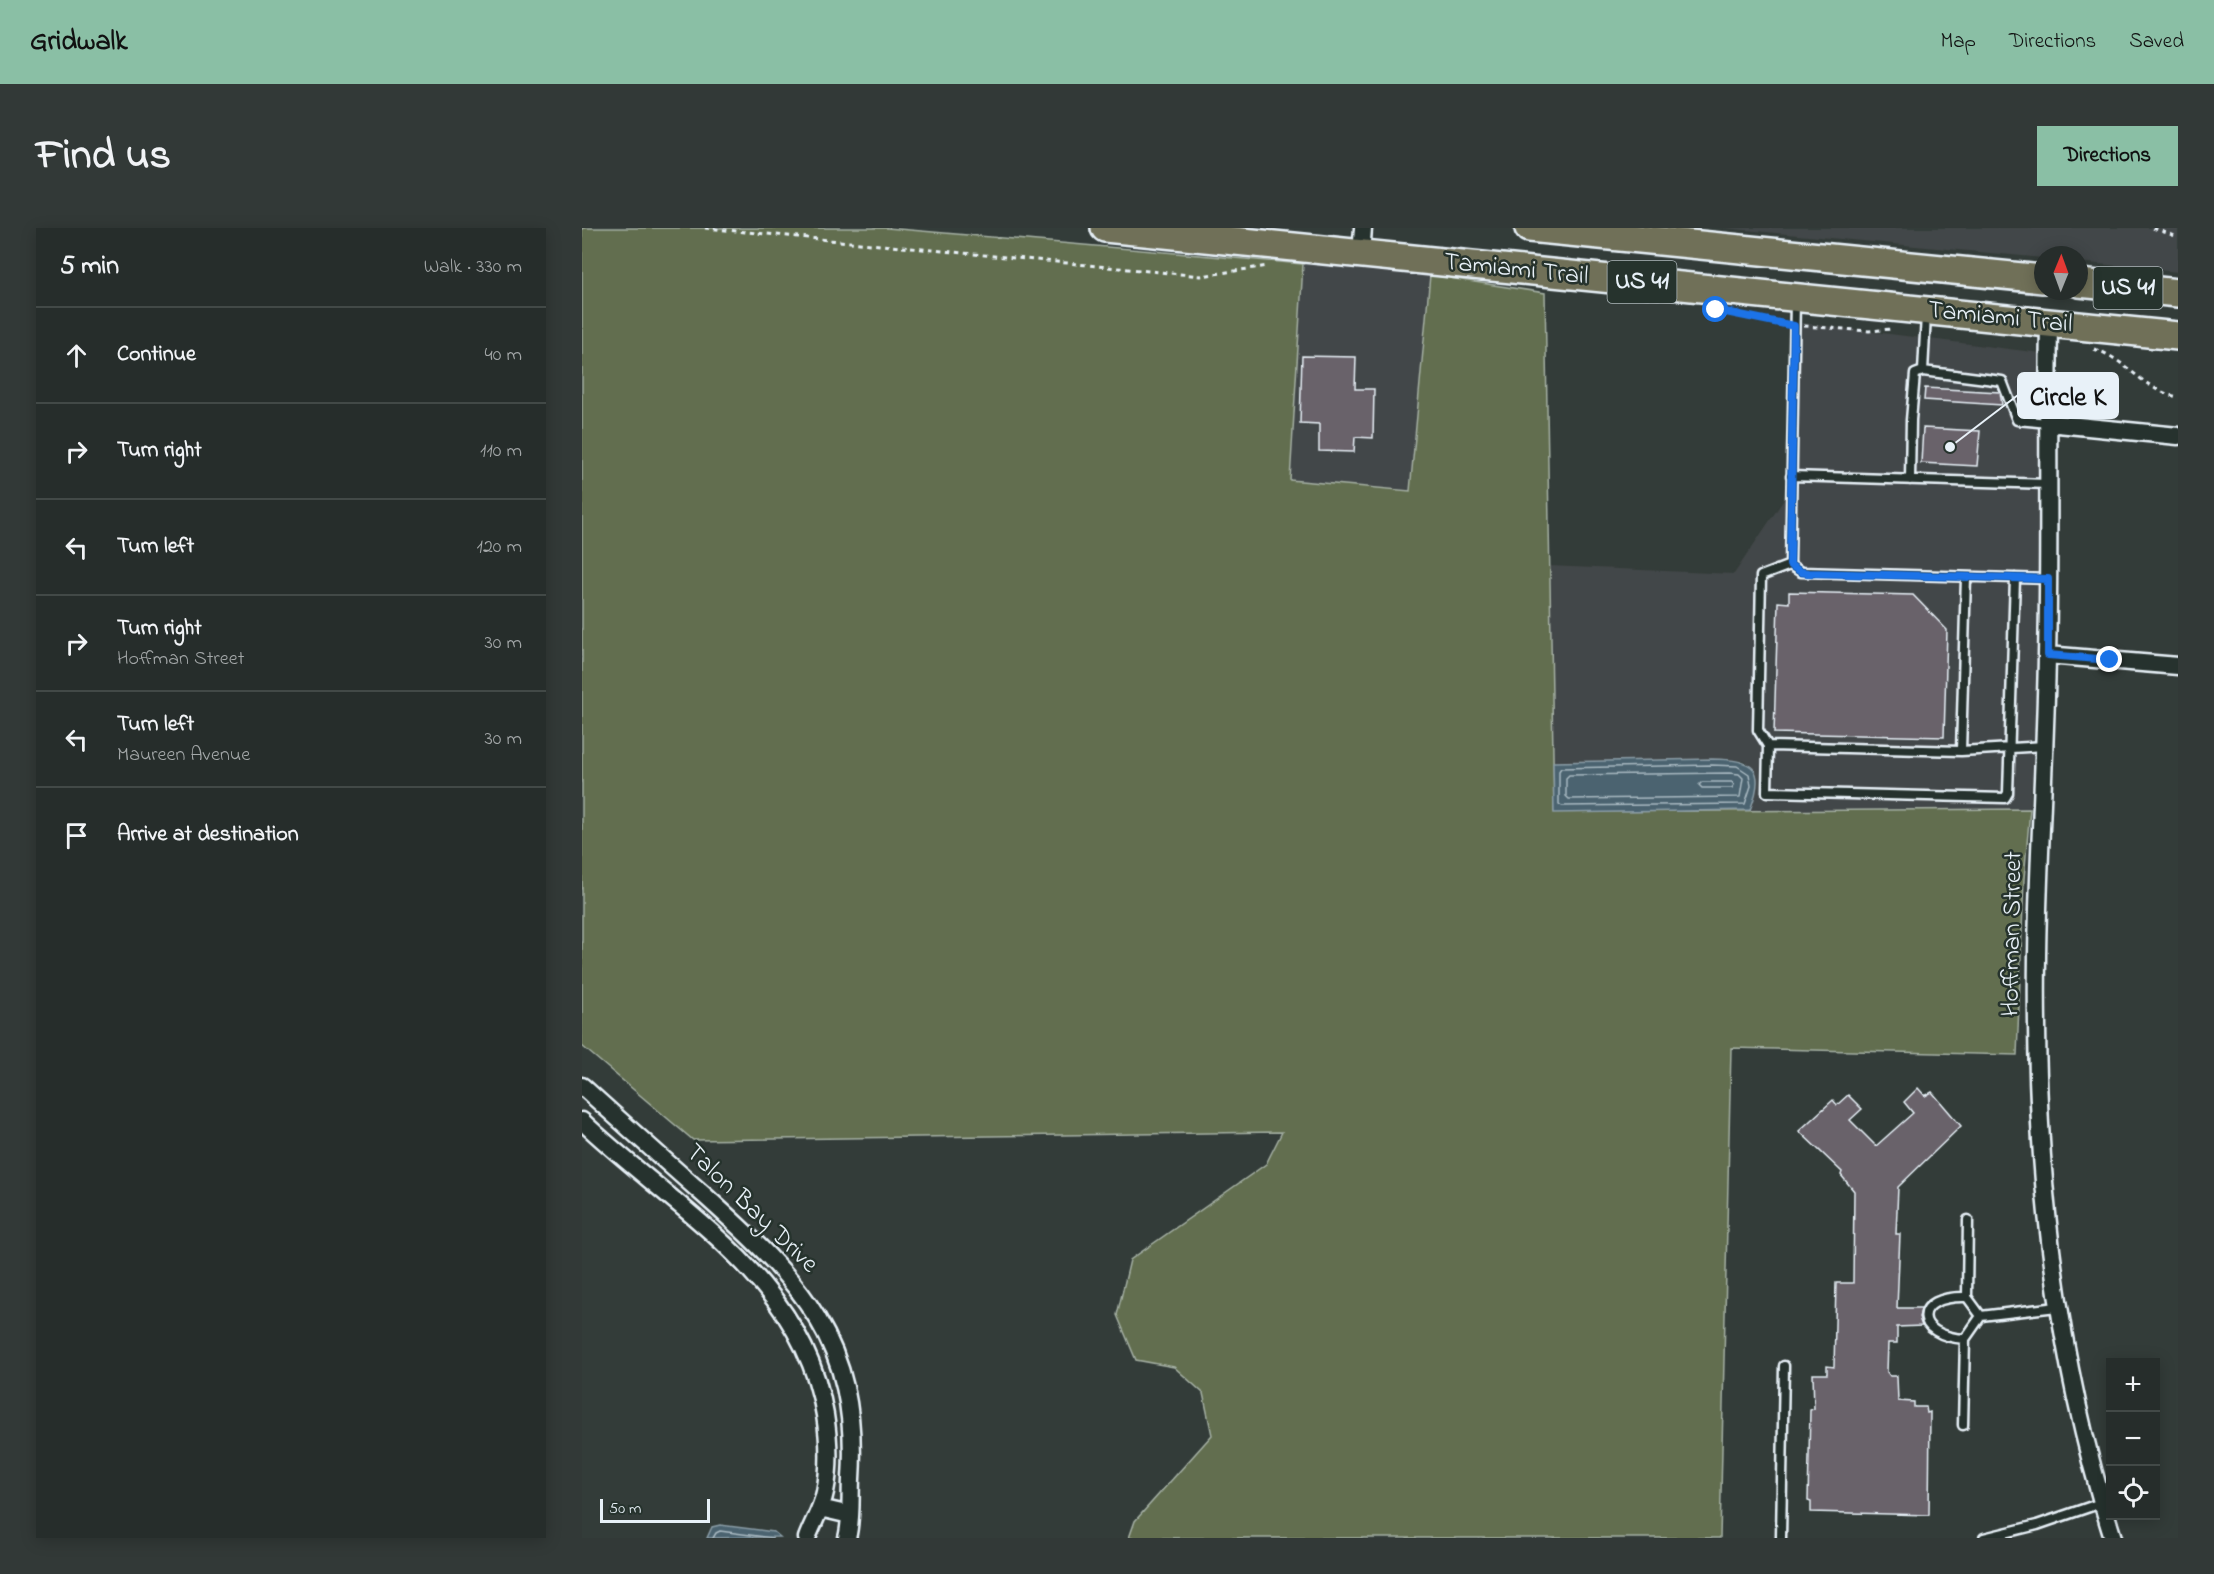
<!DOCTYPE html>
<meta charset="utf-8">
<style>
:root{--surface:#262d2b;--page:#323937;--text:#f1f3f6;--muted:#a4a8a9;--line:#424947;--accent:#8abfa5}
body{margin:0;font-family:"Indie Flower",sans-serif;background:var(--page);color:var(--text)}
.controls{position:absolute;right:18px;bottom:18px;display:grid;overflow:hidden;border-radius:0px;box-shadow:0 3px 15px #0003}
.controls button{width:54px;height:54px;display:grid;place-items:center;padding:0;border:0;border-bottom:2px solid var(--line);background:var(--surface);color:var(--text);font:30px sans-serif}
.compass{position:absolute;left:1452px;top:18px;width:54px;height:54px;border-radius:50%;background:var(--surface);box-shadow:0 3px 15px #0003;rotate:1deg}
.scale{position:absolute;left:18px;bottom:15px;width:110px;box-sizing:border-box;padding-left:6px;border:3px solid #e8f1f8;border-top:0;font-size:16px;line-height:21px;white-space:nowrap;color:#e8f1f8;-webkit-text-stroke:4px #26332d;paint-order:stroke}
.stop{position:absolute;width:18px;height:18px;margin:-14px;border:4px solid #1a73e8;border-radius:50%;background:#fff}
.stop.end{background:#1a73e8;border-color:#fff;box-shadow:0 2px 6px #0008}
.list{margin:0;padding:0;list-style:none}
h2{display:flex;justify-content:space-between;align-items:center;height:78px;margin:0;padding:0 24px;font-size:26px}
h2 small{font-size:20px;font-weight:400;color:var(--muted)}
.list li{display:grid;grid-template-columns:39px 1fr auto;gap:18px;align-items:center;box-sizing:border-box;height:96px;padding:0 24px;border-top:2px solid var(--line)}
.list b{display:block;font-size:22px;white-space:nowrap}
.list p{margin:0;font-size:20px;white-space:nowrap;color:var(--muted)}
.list em{font-size:20px;font-style:normal;color:var(--muted)}
.icon{flex:none;width:33px;height:33px;fill:none;stroke:currentColor;stroke-width:2;stroke-linecap:round;stroke-linejoin:round}
.map{position:relative;flex:none;width:1596px;height:1310px;overflow:hidden;border-radius:0px}
header{display:flex;align-items:center;gap:36px;box-sizing:border-box;height:84px;padding:0 30px;background:var(--accent);color:#111}
header strong{font-size:28px}
nav{display:flex;gap:33px;margin-inline-start:auto;font-size:21px}
.intro{display:flex;align-items:center;justify-content:space-between;box-sizing:border-box;height:144px;padding:0 36px}
h1{margin:0;font-size:42px}
.button{padding:15px 27px;border-radius:0px;background:var(--accent);color:#111;font-size:21px;font-weight:700}
main{display:flex;gap:36px;padding:0 36px}
aside{flex:1;background:var(--surface);border-radius:0px;box-shadow:0 3px 15px #0003}
.map>svg:first-child{display:block}
.built{fill:#434748}
.green{fill:#626e50;stroke:#a5b0a4;stroke-width:1.5}
.water{fill:#4b6470;stroke:#8a9ca6;stroke-width:1.5}
.lines{fill:none;stroke-linecap:round;stroke-linejoin:round}
.shore{stroke:#a9b9c2;stroke-width:1.5}
.building{fill:#69626b;stroke:#e8f1f8;stroke-width:1.5}
.service-casing{stroke:#e8f1f8;stroke-width:13}
.minor-casing{stroke:#e8f1f8;stroke-width:21}
.primary-casing{stroke:#e8f1f8;stroke-width:32}
.path{stroke:#e8f1f8;stroke-width:3;stroke-dasharray:4.5 4.5;stroke-linecap:butt}
.service{stroke:#26332d;stroke-width:8}
.minor{stroke:#26332d;stroke-width:16}
.primary{stroke:#706f59;stroke-width:27}
.route{stroke:#1a73e8;stroke-width:8}
.labels{text-anchor:middle;dominant-baseline:central;stroke-width:5;stroke-linejoin:round;paint-order:stroke}
.shield{fill:#26332d;stroke:#aeb8bb;stroke-width:1.5}
.shield-label{font-size:24px;font-weight:bold;fill:#e8f1f8}
.street-label{font-size:26px;fill:#e8f1f8;stroke:#26332d}
.leader{fill:none;stroke:#e8f1f8;stroke-width:2}
.callout-dot{fill:#e8f1f8;stroke:#26332d;stroke-width:2}
.callout{fill:#e8f1f8;stroke:#e8f1f8;stroke-width:2}
.callout-label{font-size:27px;text-anchor:middle;font-weight:bold;fill:#111}
</style>
<header>
<strong>Gridwalk</strong>
<nav><a>Map</a><a>Directions</a><a>Saved</a></nav>
</header>
<div class="intro"><h1>Find us</h1><a class="button">Directions</a></div>
<main>
<aside>
<h2>5 min<small>Walk · 330 m</small></h2>
<ul class="list">
<li><svg class="icon" aria-label="ahead" viewBox="0 0 24 24"><path d="M12 20V5M6 11l6-6 6 6"/></svg><div><b>Continue</b></div><em>40 m</em></li>
<li><svg class="icon" aria-label="right" viewBox="0 0 24 24"><path d="M7 20v-9h11M14 6l5 5-5 5"/></svg><div><b>Turn right</b></div><em>110 m</em></li>
<li><svg class="icon" aria-label="left" viewBox="0 0 24 24"><path d="M17 20v-9H6M10 6l-5 5 5 5"/></svg><div><b>Turn left</b></div><em>120 m</em></li>
<li><svg class="icon" aria-label="right" viewBox="0 0 24 24"><path d="M7 20v-9h11M14 6l5 5-5 5"/></svg><div><b>Turn right</b><p>Hoffman Street</p></div><em>30 m</em></li>
<li><svg class="icon" aria-label="left" viewBox="0 0 24 24"><path d="M17 20v-9H6M10 6l-5 5 5 5"/></svg><div><b>Turn left</b><p>Maureen Avenue</p></div><em>30 m</em></li>
<li><svg class="icon" aria-label="arrive" viewBox="0 0 24 24"><path d="M6 21V4h12l-3 4 3 4H6"/></svg><div><b>Arrive at destination</b></div></li>
</ul>
</aside>
<div class="map">
<svg width="1596" height="1310" viewBox="0 0 1596 1310">
<rect width="100%" height="100%" fill="#333c39"/>
<filter id="ink" filterUnits="userSpaceOnUse"><feTurbulence type="fractalNoise" baseFrequency=".0167" numOctaves="2"/><feDisplacementMap in="SourceGraphic" scale="12" xChannelSelector="R" yChannelSelector="G"/><feConvolveMatrix kernelMatrix="1 2 1 2 8 2 1 2 1" color-interpolation-filters="sRGB"/></filter>
<g filter="url(#ink)">
<path class="built" d="M1142 0H1596V44L1497 34V27H1461V30Z
M721 36 773 37 848 47 828 263 708 252Z
M1212 94 1459 125 1458 426 1448 581 1168 582 1173 570 1164 534 1156 532 971 534 967 338 1152 346 1209 261Z"/>
<path class="green" d="M0 0H305L721 36 708 252 828 263 848 47 963 65 972 584 1448 581 1442 651 1435 827 1149 820 1138 1310H547L553 1293 630 1207 621 1165 592 1139 554 1132 535 1087 548 1032 684 936 700 904 111 912 0 818Z"/>
<path class="water" d="M1130 531C1172 531 1185 540 1168 582L972 585 971 534Z
M138 1297 192 1304 198 1309 125 1310 130 1299Z"/>
<g class="lines">
<path class="shore" d="M1130 537 1155 538 1167 546 1169 558 1163 576 980 578 977 576V543L979 540Z
M1148 545 1157 546 1161 550 1158 569 987 571 984 568V550L987 547Z
M1120 554H1150L1152 557 1150 560H1120L1117 557Z
M131 1310 134 1305 138 1303 190 1310"/>
</g>
<path class="building" d="M720 128 774 129 773 161H792L791 210 773 209 772 224 737 223V196L718 195Z
M1343 160 1418 164 1420 177 1342 172Z
M1341 200 1398 203 1395 238 1339 235Z
M1207 364 1331 367 1365 402 1362 509 1192 505 1196 374 1207 375Z
M1336 860 1343 868 1350 864 1379 898 1316 959 1314 1006H1318L1315 1080H1340L1337 1089 1340 1098 1315 1099V1115H1306L1305 1144 1308 1148H1315L1316 1173 1332 1174V1179H1344L1345 1185 1348 1184 1347 1287 1229 1284V1274L1226 1273 1228 1182 1232 1181 1231 1146H1245V1138L1252 1139 1254 1055H1271L1272 963 1259 947 1260 944 1217 903 1251 872 1255 877 1266 867 1280 881 1268 892 1294 918 1331 885 1322 874Z"/>
<g class="lines">
<g class="service-casing">
<path id="service" d="M1213 73 1208 337 1179 348 1176 502 1186 518 1379 523 1462 518
M1341 143 1420 153 1435 192 1466 195
M1209 248 1466 256
M1328 252 1329 192 1333 146 1341 143 1344 87
M1208 337 1219 344 1466 351
M1186 518 1185 564 1423 570 1426 565 1433 350
M1379 523 1384 349
M1386 992 1385 1069 1399 1088 1475 1079
M1383 1111C1331 1108 1329 1067 1385 1069
M1381 1197 1383 1111 1399 1088
M1199 1310 1202 1138
M1402 1310 1455 1297 1519 1275"/>
</g>
<g class="minor-casing">
<path id="minor" d="M779 26 781 0
M1467 96C1465 206 1468 317 1465 427 1463 550 1453 673 1455 796 1456 971 1478 1143 1531 1310
M1466 195 1596 208
M1465 427 1596 438
M0 858C41 895 81 931 122 967 218 1053 278 1113 269 1251 268 1271 270 1291 265 1310
M0 893C93 982 221 1049 243 1187 247 1212 248 1239 243 1264 240 1280 231 1294 225 1310
M238 1280 268 1287"/>
</g>
<g class="primary-casing">
<path id="primary" d="M523 0 1596 108
M947 0 1461 51
M1497 55 1596 65"/>
</g>
<path class="path" d="M123 0 619 48 686 38
M1571 0 1596 9
M1149 85 1201 95
M1222 98 1287 103 1309 101
M1512 121C1545 131 1560 162 1596 169"/>
<use href="#service" class="service"/>
<use href="#minor" class="minor"/>
<use href="#primary" class="primary"/>
</g>
</g>
<g class="lines" filter="url(#ink)">
<path class="route" d="M1134 82 1212 98 1208 337 1219 344 1226 345 1466 351V427L1528 432"/>
</g>
<g class="labels">
<g class="shield">
<rect x="1025.5" y="33" width="69" height="42" rx="4.5"/>
<rect x="1511.5" y="39" width="69" height="42" rx="4.5"/>
</g>
<g class="shield-label">
<text x="1060" y="54">US 41</text>
<text x="1546" y="60">US 41</text>
</g>
<g class="street-label">
<text transform="translate(934 42) rotate(6)">Tamiami Trail</text>
<text transform="translate(1418 90) rotate(6)">Tamiami Trail</text>
<text transform="translate(1431 706) rotate(-89)">Hoffman Street</text>
<text transform="translate(169 981) rotate(44)">Talon Bay Drive</text>
</g>
</g>
<path class="leader" d="M1368 219L1436 167"/>
<circle class="callout-dot" cx="1368" cy="219" r="6"/>
<rect class="callout" x="1436" y="145" width="100" height="45" rx="6"/>
<g class="callout-label">
<text x="1486" y="177">Circle K</text>
</g>
</svg>
<div class="controls">
<button>+</button>
<button>−</button>
<button><svg class="icon" aria-label="locate" viewBox="0 0 24 24"><circle cx="12" cy="12" r="6"/><path d="M12 2v4M12 18v4M2 12h4M18 12h4"/></svg></button>
</div>
<svg class="compass" viewBox="-18 -18 36 36"><path d="M0-13l5 13h-10z" fill="#e53935"/><path d="M0 13l5-13h-10z" fill="#a4a8a9"/></svg>
<div class="scale">50 m</div>
<div class="stop" style="left:1134px;top:82px"></div>
<div class="stop end" style="left:1528px;top:432px"></div>
</div>
</main>
